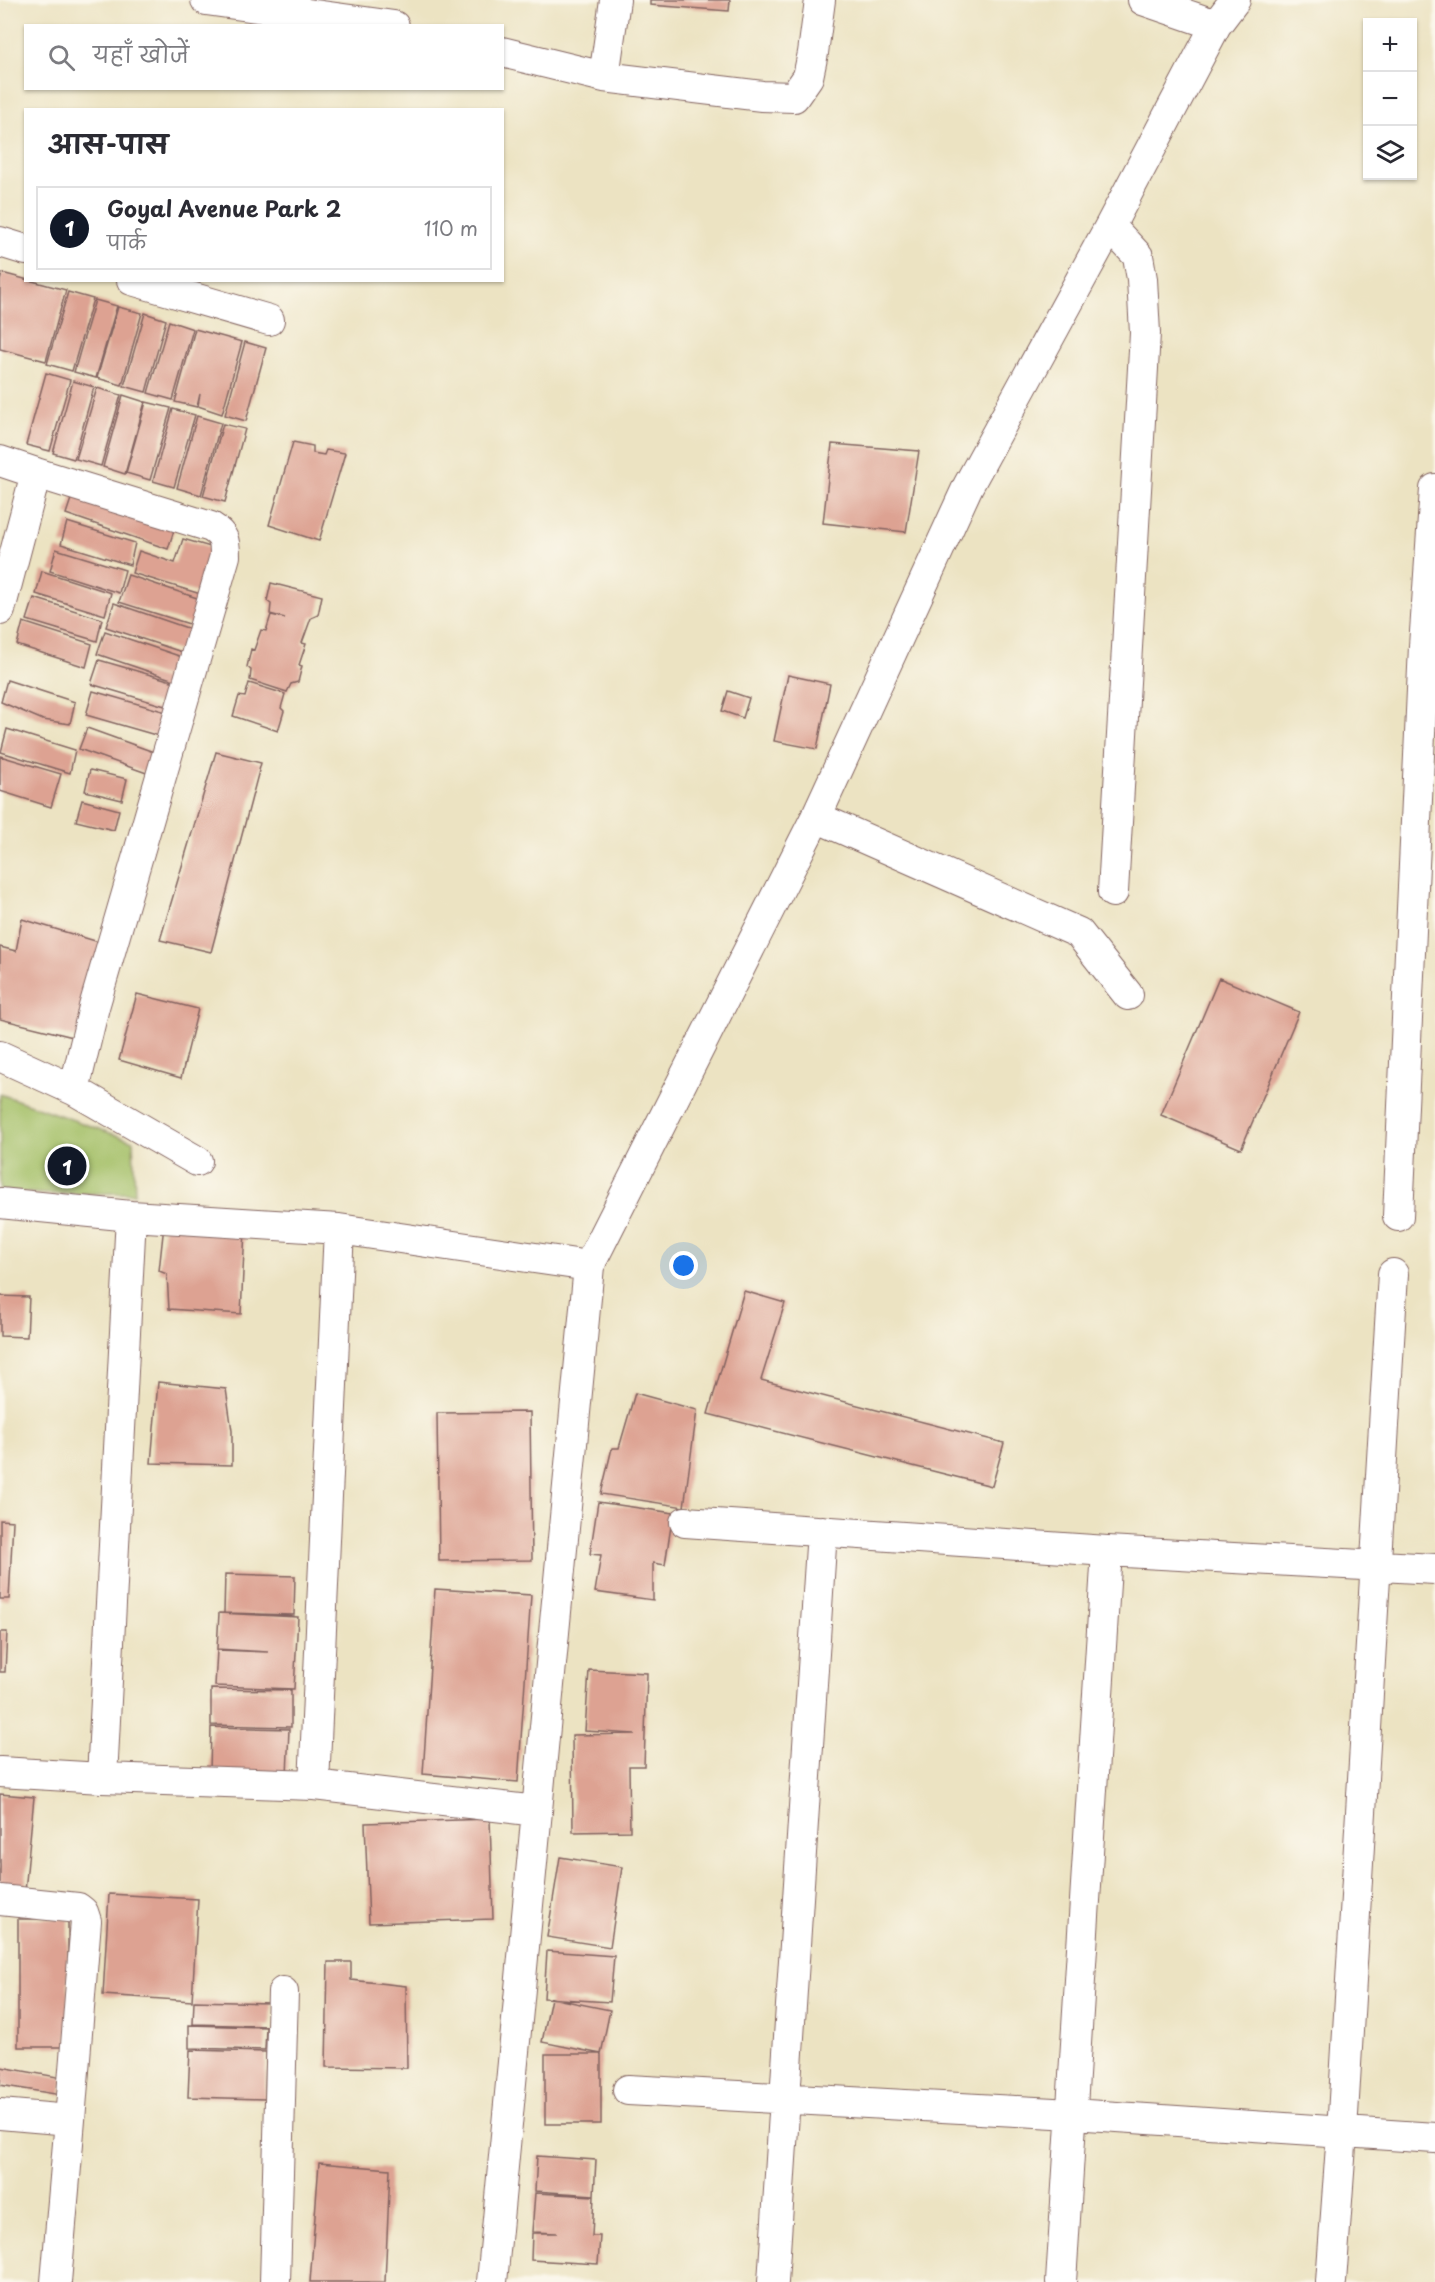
<!DOCTYPE html>
<html lang="hi">
<meta charset="utf-8">
<style>
:root{--surface:#fff;--page:#f7f7f7;--text:#2b2b33;--muted:#7c7c81;--line:#e1e1e2;--accent:#111827}
body{margin:0;font-family:"Playpen Sans","Playpen Sans Deva",sans-serif;background:var(--page);color:var(--text)}
.controls{position:absolute;right:18px;top:18px;display:grid;overflow:hidden;border-radius:0px;box-shadow:0 2px 4px #0004}
.controls button{width:54px;height:54px;display:grid;place-items:center;padding:0;border:0;border-bottom:2px solid var(--line);background:var(--surface);color:var(--text);font:30px sans-serif}
.you{position:absolute;left:684px;top:1266px;width:21px;height:21px;margin:-15px;border:4px solid #fff;border-radius:50%;background:#1a73e8;box-shadow:0 0 0 9px #1a73e833}
.badge{display:grid;place-items:center;width:39px;height:39px;border-radius:50%;background:var(--accent);color:#fff;font-size:20px;font-weight:700}
.pin{position:absolute;translate:-50% -50%;border:3px solid #fff;box-shadow:0 2px 6px #0006}
.list{margin:0;padding:0;list-style:none}
h2{display:flex;justify-content:space-between;align-items:center;height:78px;margin:0;padding:0 24px;font-size:26px}
h2 small{font-size:20px;font-weight:400;color:var(--muted)}
.list li{display:grid;grid-template-columns:39px 1fr auto;gap:18px;align-items:center;box-sizing:border-box;height:84px;margin:0 12px 12px;padding:0 12px;border:2px solid var(--line);border-radius:0px}
.list b{display:block;font-size:22px;white-space:nowrap}
.list p{margin:0;font-size:20px;white-space:nowrap;color:var(--muted)}
.list em{font-size:20px;font-style:normal;color:var(--muted)}
.icon{flex:none;width:33px;height:33px;fill:none;stroke:currentColor;stroke-width:2;stroke-linecap:round;stroke-linejoin:round}
.map{position:relative;flex:none;width:1435px;height:2282px;overflow:hidden}
.search{position:absolute;background:var(--surface);box-shadow:0 2px 4px #0004;left:24px;top:24px;width:480px;height:66px;display:flex;align-items:center;gap:15px;box-sizing:border-box;padding:0 21px;border-radius:0px;color:var(--muted);font-size:22px}
.panel{position:absolute;background:var(--surface);box-shadow:0 2px 4px #0004;left:24px;top:108px;width:480px;height:174px;border-radius:0px}
.map>svg:first-child{display:block}
.green{fill:#a4c067;stroke:#777049;stroke-width:1.5}
.building{fill:#dda292}
.lines{fill:none;stroke-linecap:round;stroke-linejoin:round}
.street-casing{stroke:#836460;stroke-width:32}
.street{stroke:#fff;stroke-width:30}
</style>
<div class="map">
<svg width="1435" height="2282" viewBox="0 0 1435 2282">
<rect width="100%" height="100%" fill="#fbf7ec"/>
<filter id="ink" filterUnits="userSpaceOnUse"><feTurbulence type="fractalNoise" baseFrequency=".0167" numOctaves="2"/><feDisplacementMap in="SourceGraphic" scale="12" xChannelSelector="R" yChannelSelector="G"/><feConvolveMatrix kernelMatrix="1 2 1 2 8 2 1 2 1" color-interpolation-filters="sRGB"/></filter>
<filter id="wash" filterUnits="userSpaceOnUse"><feTurbulence type="fractalNoise" baseFrequency=".008" numOctaves="4" result="noise"/><feDisplacementMap in="SourceGraphic" scale="24" xChannelSelector="R" yChannelSelector="G"/><feGaussianBlur stdDeviation="1.35" result="paint"/><feColorMatrix in="noise" values="0 0 0 0 0 0 0 0 0 0 0 0 0 0 0 0 0 1.4 0 .05"/><feComposite in="paint" operator="in"/></filter>
<g filter="url(#wash)">
<rect width="100%" height="100%" fill="#ece3c2"/>
<path class="green" d="M0 1094 133 1141 135 1193 45 1194 0 1191Z"/>
<g id="blocks">
<path class="building" d="M650 0H730L729 11 650 5Z
M2 273 66 290 46 361 0 349V281Z
M68 292 93 299 72 371 47 364Z
M95 300 117 306 96 378 74 372Z
M118 307 142 313 122 385 97 378Z
M145 313 166 320 146 392 124 386Z
M169 321 193 329 173 400 148 393Z
M195 329 242 342 222 414 198 406 200 394 197 407 175 402Z
M245 342 266 348 246 421 225 415Z
M46 373 70 380 50 451 26 445Z
M73 381 94 387 74 459 53 453Z
M97 388 121 395 101 466 76 459Z
M123 395 145 402 125 474 103 467Z
M146 402 171 408 150 480 126 473Z
M173 409 195 415 174 487 153 481Z
M197 416 221 423 201 495 177 488Z
M223 424 245 429 225 502 203 496Z
M293 442 313 446V453L324 455 326 450 345 453 319 541 269 525Z
M832 444 919 451 906 532 823 523Z
M73 493 175 527 168 549 66 514Z
M67 522 135 543 130 565 61 544Z
M183 539 214 548 207 596 132 573 139 551 175 563Z
M56 549 125 570 119 593 50 571Z
M42 571 111 593 105 615 36 594Z
M128 575 209 602 199 627 119 602Z
M271 583 322 596 318 615 311 618 302 643 306 644 299 665 302 666 298 682 291 684 287 692 250 680 251 670 247 667 251 649 254 650 261 630 266 631 271 615 285 618 270 614 271 604 267 601Z
M34 598 102 619 97 641 27 620Z
M114 603 196 631 188 654 106 627Z
M23 622 92 644 86 667 17 645Z
M105 631 188 659 180 682 97 654Z
M99 660 182 684 175 709 91 684Z
M788 675 830 684 817 749 774 741Z
M7 680 75 702 70 724 43 720 1 702Z
M249 683 285 694 281 708 284 711 278 731 233 716 239 696 245 697Z
M93 691 173 714 166 738 86 715Z
M728 691 749 698 743 718 722 711Z
M87 728 162 755 155 776 79 749Z
M7 729 75 750 70 773 1 752Z
M216 752 261 763 211 952 160 940Z
M0 756 61 774 51 807 0 791Z
M90 770 127 779 122 800 85 791Z
M82 800 119 810 114 830 76 821Z
M22 919 102 943 77 1038 0 1019V947L16 951Z
M1219 978 1299 1012 1241 1149 1161 1115Z
M137 994 198 1009 181 1078 119 1060Z
M164 1225 245 1229 241 1314 169 1309 167 1274 159 1271Z
M744 1291 785 1303 761 1380 1004 1443 992 1486 708 1414Z
M0 1296 29 1297 27 1337 0 1336Z
M158 1382 226 1389 232 1431V1465L151 1463Z
M635 1393 697 1410 684 1507 601 1494 612 1448H619Z
M530 1412 532 1560 439 1561 437 1413Z
M598 1502 673 1513 665 1565 653 1563V1600L595 1592 601 1555 590 1554Z
M0 1520 13 1521 9 1599H0Z
M225 1574 295 1576 294 1615 224 1613Z
M435 1589 531 1595 518 1782 423 1774Z
M219 1613 298 1617 294 1689 215 1686 217 1650 268 1652 217 1649Z
M0 1632H7L5 1672H0Z
M589 1670 647 1673 644 1766H629L630 1831 573 1832 572 1735 635 1734 585 1731Z
M211 1689 291 1690V1727L211 1725Z
M211 1727 289 1729 287 1775 210 1773Z
M0 1794 34 1797 25 1892 0 1890Z
M490 1819 493 1919 369 1923 365 1823Z
M560 1857 622 1867 610 1947 547 1937Z
M109 1894 198 1899 192 2001 103 1995Z
M18 1919H68V2047H18Z
M547 1951 614 1956 610 2002 544 1998Z
M328 1962H351V1980L406 1986 407 2068 326 2067Z
M551 1998 610 2010 601 2054V2124H545V2054H601L542 2042Z
M194 2001 271 2003 270 2026 193 2024Z
M189 2025 266 2027 265 2050 189 2048Z
M190 2050 266 2052 265 2099 188 2097Z
M1 2067 63 2078 61 2095 0 2085Z
M537 2156 596 2160 594 2195 535 2191Z
M319 2163 390 2169 385 2282H310Z
M535 2193 594 2196 592 2236H600L598 2264 531 2260 532 2233H557L532 2232Z"/>
</g>
</g>
<g filter="url(#ink)">
<use href="#blocks" fill-opacity="0" stroke="#836460" stroke-width="1.5"/>
<g class="lines">
<g class="street-casing">
<path id="street" d="M206 0 394 26
M1143 0 1216 25
M502 52 604 77 762 96 794 97 808 77 813 53 820 0
M604 77 615 0
M1110 226 1138 256 1142 279 1145 333 1113 892
M0 242 26 250
M132 280 269 320
M0 461 36 473 0 610
M36 473 211 527C224 535 225 541 225 556L94 1007 74 1090
M816 817 1079 933 1128 995
M0 1056 74 1090 197 1161
M0 1203 131 1216 339 1229 589 1266
M1398 1216 1424 646 1435 489
M685 1522 1107 1551 1435 1569
M0 1772 102 1778 314 1785 537 1811
M102 1778 131 1216
M314 1785 339 1229
M0 1900 78 1908 83 1912 86 1921 70 2120
M628 2090 1072 2114 1435 2138
M0 2114 70 2120 56 2282
M275 2282 283 1992
M492 2282 589 1266 816 817 968 486 1110 226 1216 25 1235 0
M773 2282 822 1531
M1061 2282 1107 1551
M1331 2282 1342 2132 1393 1274"/>
</g>
<use href="#street" class="street"/>
</g>
</g>
</svg>
<div class="controls">
<button>+</button>
<button>−</button>
<button><svg class="icon" aria-label="layers" viewBox="0 0 24 24"><path d="M12 4l9 5-9 5-9-5zM3 14l9 5 9-5"/></svg></button>
</div>
<div class="you"></div>
<div class="pin badge" style="left:67px;top:1166px">1</div>
<div class="search"><svg class="icon" aria-label="search" viewBox="0 0 24 24"><circle cx="10" cy="10" r="6"/><path d="M15 15l6 6"/></svg>यहाँ खोजें</div>
<section class="panel">
<h2>आस-पास<small></small></h2>
<ul class="list">
<li><span class="badge">1</span><div><b>Goyal Avenue Park 2</b><p>पार्क</p></div><em>110 m</em></li>
</ul>
</section>
</div>
